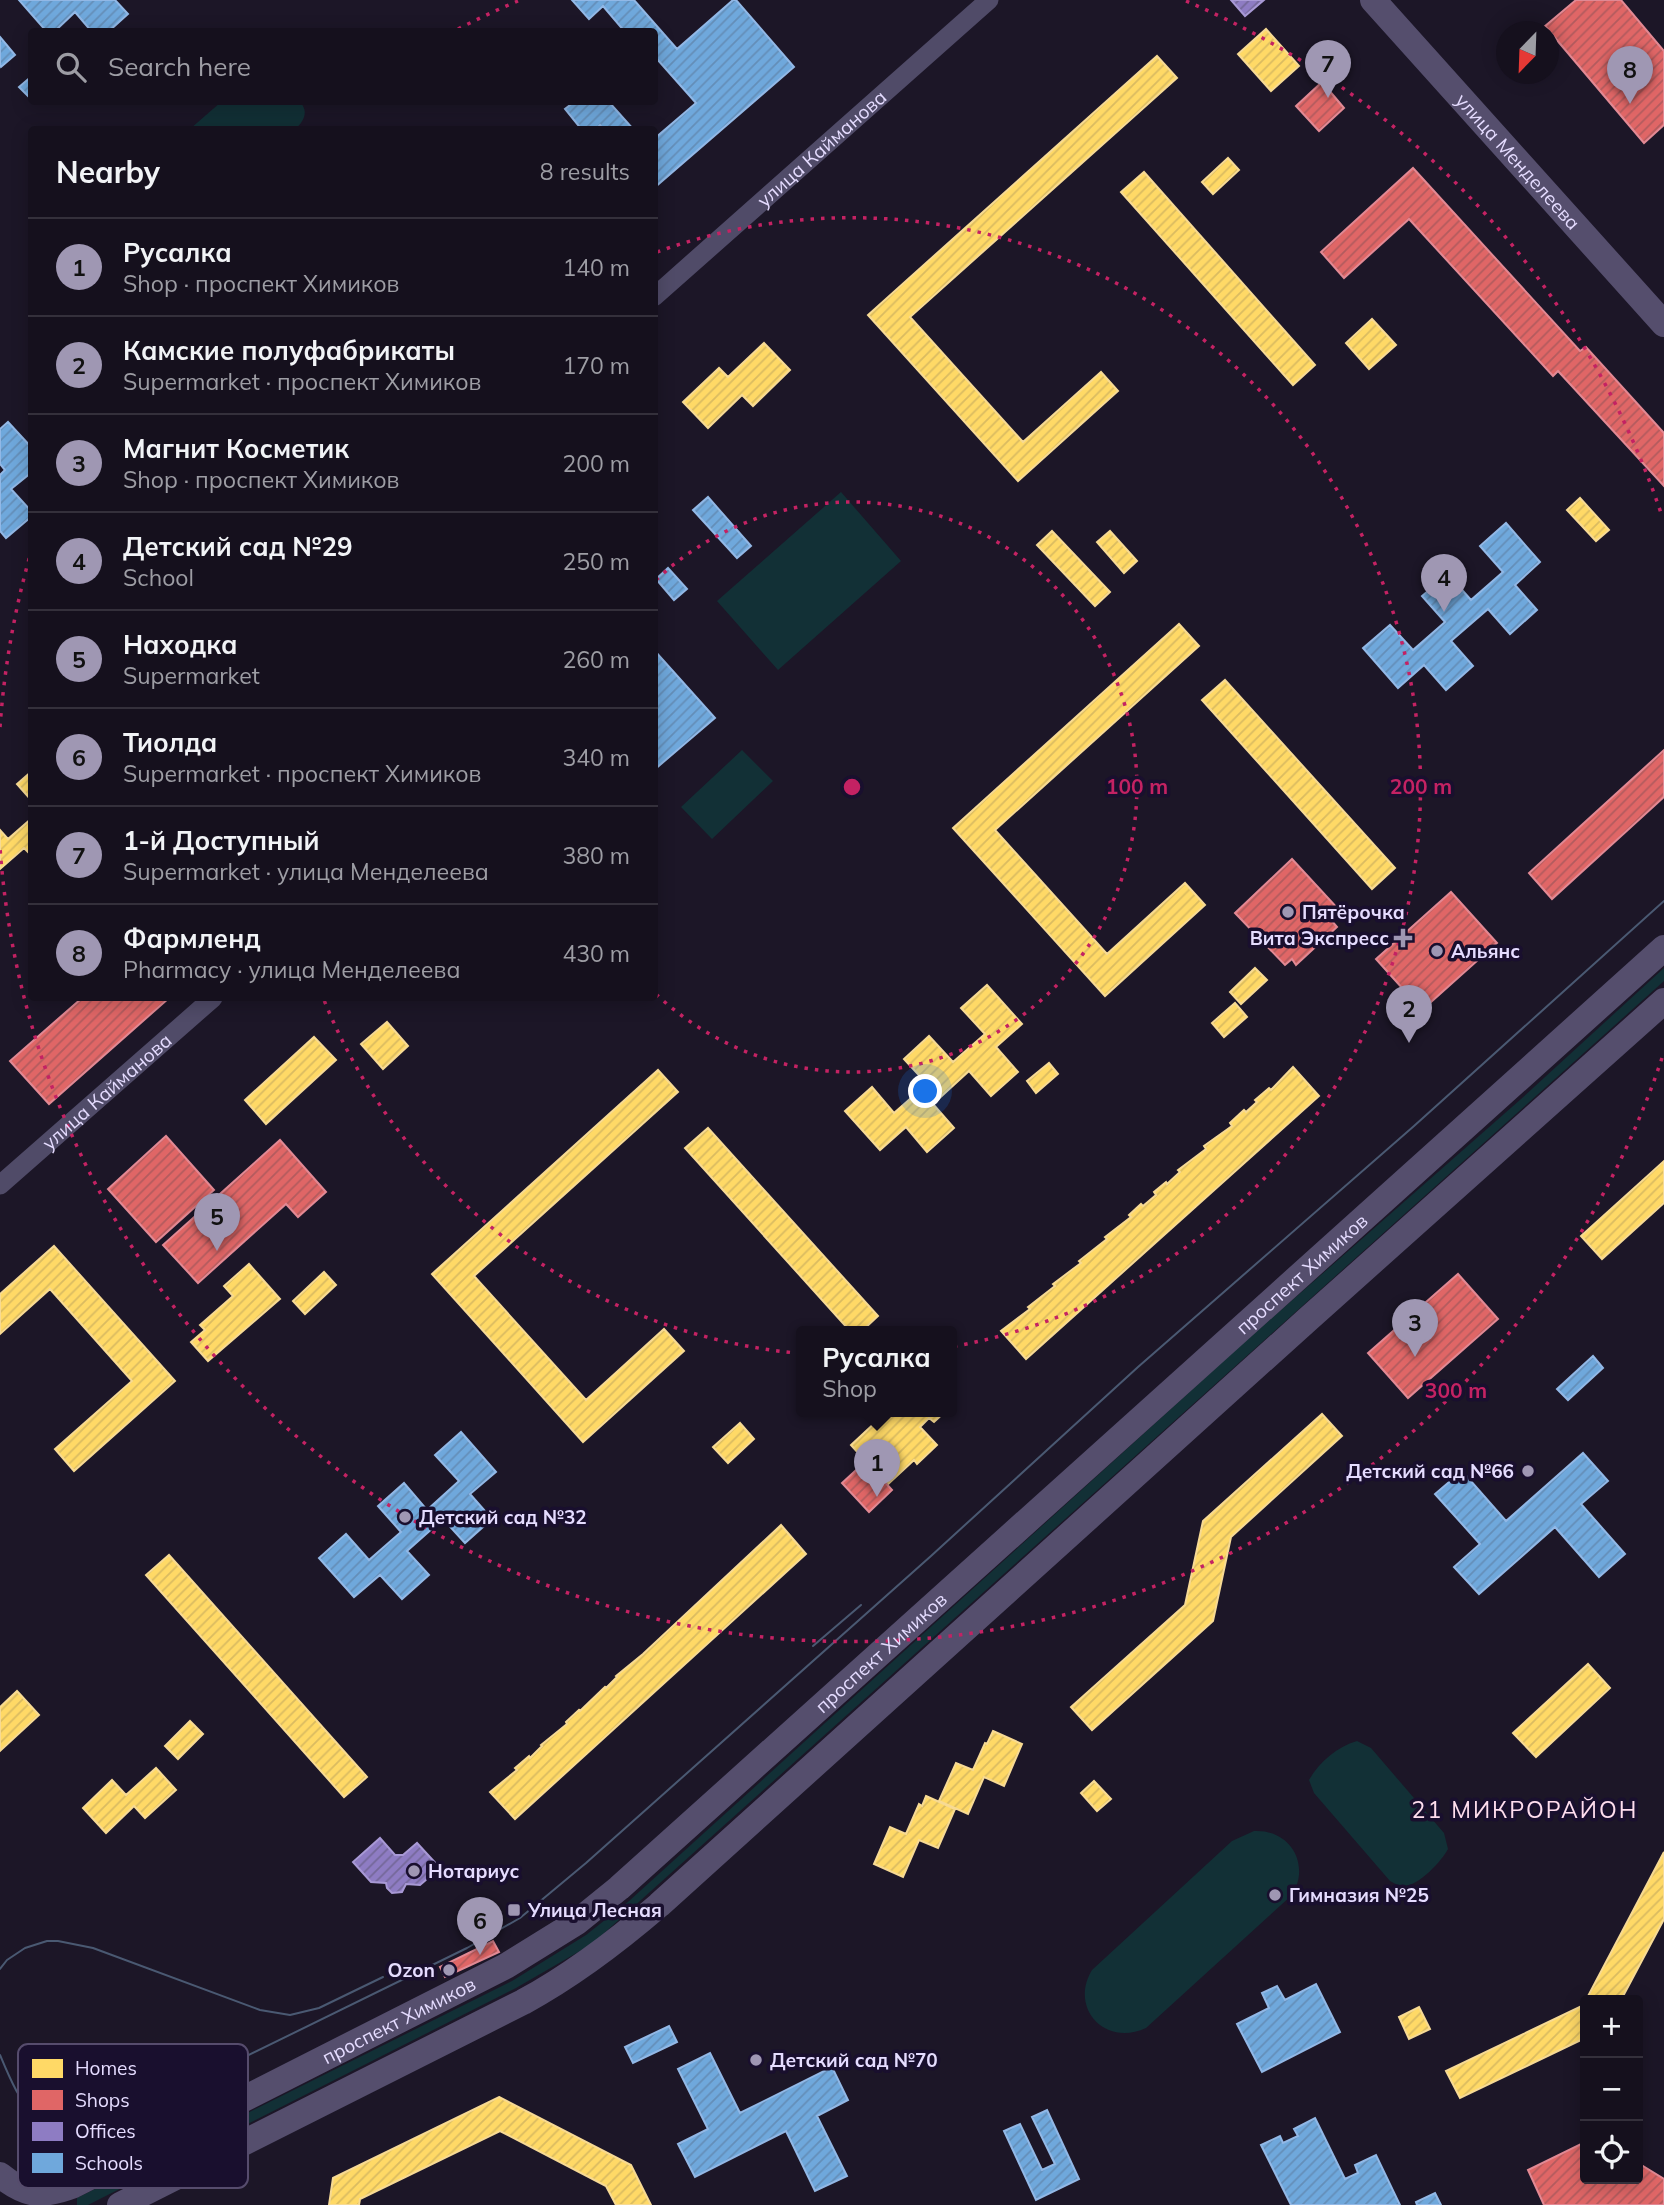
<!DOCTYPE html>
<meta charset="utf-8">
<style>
:root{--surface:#15101d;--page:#221e2a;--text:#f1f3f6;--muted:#9d9da4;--line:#34303b;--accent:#9f97b3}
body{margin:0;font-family:Mulish,sans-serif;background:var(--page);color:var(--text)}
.controls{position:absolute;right:21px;bottom:21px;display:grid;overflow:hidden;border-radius:7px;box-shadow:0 4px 18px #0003}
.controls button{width:63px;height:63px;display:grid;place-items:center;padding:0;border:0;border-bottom:2px solid var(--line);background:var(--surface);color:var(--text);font:35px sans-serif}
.compass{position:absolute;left:1496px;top:21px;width:63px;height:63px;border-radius:50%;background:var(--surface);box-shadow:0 4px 18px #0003;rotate:203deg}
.you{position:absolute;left:926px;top:1092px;width:24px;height:24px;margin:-18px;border:5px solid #fff;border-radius:50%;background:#1a73e8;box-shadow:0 0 0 10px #1a73e833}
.badge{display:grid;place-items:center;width:46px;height:46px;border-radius:50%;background:var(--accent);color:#111;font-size:23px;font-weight:700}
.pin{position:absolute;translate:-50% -58px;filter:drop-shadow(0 2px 4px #0008)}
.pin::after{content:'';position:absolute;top:37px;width:24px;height:21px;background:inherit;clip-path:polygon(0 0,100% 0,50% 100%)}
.popup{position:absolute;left:796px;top:1326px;width:161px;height:91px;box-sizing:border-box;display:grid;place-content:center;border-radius:7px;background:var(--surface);filter:drop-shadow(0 2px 5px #0005);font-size:23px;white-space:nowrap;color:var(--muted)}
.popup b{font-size:26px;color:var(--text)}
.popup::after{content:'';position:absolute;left:50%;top:100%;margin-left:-14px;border:14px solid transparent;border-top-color:var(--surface)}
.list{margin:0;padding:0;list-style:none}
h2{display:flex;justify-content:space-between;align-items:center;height:91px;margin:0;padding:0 28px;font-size:30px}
h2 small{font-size:23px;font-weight:400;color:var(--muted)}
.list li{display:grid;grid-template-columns:46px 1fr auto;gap:21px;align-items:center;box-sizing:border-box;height:98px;padding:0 28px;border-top:2px solid var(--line)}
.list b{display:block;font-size:26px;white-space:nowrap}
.list p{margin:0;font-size:23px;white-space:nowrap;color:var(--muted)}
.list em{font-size:23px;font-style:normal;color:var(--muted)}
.icon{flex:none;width:38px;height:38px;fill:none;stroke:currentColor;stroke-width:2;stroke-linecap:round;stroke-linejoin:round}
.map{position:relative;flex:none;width:1664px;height:2205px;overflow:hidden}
.search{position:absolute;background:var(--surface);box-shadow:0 4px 18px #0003;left:28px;top:28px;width:630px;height:77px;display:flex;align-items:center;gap:18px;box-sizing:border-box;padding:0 24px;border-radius:7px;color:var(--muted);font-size:26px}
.panel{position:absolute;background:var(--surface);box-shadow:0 4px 18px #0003;left:28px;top:126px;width:630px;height:875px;border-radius:7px}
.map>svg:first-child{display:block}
.grass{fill:#123036}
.homes{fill:url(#homes-hatch);stroke:#f7da94;stroke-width:2}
.shops{fill:url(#shops-hatch);stroke:#e28994;stroke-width:2}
.offices{fill:url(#offices-hatch);stroke:#a899d5;stroke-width:2}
.schools{fill:url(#schools-hatch);stroke:#92b8e6;stroke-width:2}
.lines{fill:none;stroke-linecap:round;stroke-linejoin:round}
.minor{stroke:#504b68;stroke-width:19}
.secondary{stroke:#554e6d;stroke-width:26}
.tram{stroke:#4a5972;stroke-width:2}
.ring{fill:none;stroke:#c42263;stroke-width:3.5;stroke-dasharray:3.5 7}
.poi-dot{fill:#9f97b3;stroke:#190f2e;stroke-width:2.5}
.labels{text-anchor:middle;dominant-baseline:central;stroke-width:7;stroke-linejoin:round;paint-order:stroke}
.street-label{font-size:19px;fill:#e5dcff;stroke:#190f2e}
.poi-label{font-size:19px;font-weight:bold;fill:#e5dcff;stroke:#190f2e;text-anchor:start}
.quarter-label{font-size:23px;letter-spacing:2px;fill:#ffdeee;stroke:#190f2e}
.key{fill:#190f2e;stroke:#564c6d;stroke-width:2}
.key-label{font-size:19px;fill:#e5dcff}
.centre{fill:#c42263;stroke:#190f2e;stroke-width:3.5}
.ring-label{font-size:21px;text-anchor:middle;font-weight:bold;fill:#c42263;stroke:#190f2e;stroke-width:7;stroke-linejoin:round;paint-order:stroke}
</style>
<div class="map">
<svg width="1664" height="2205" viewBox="0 0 1664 2205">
<defs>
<pattern id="homes-hatch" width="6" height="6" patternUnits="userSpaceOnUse" patternTransform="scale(1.75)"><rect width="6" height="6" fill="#ffd966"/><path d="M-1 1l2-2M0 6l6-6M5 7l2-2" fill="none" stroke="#dabb61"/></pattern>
<pattern id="shops-hatch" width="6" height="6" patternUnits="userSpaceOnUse" patternTransform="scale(1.75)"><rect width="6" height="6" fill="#e06666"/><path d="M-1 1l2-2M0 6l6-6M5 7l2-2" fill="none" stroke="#b25b5e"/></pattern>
<pattern id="offices-hatch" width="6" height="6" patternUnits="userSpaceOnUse" patternTransform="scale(1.75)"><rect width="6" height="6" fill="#8e7cc3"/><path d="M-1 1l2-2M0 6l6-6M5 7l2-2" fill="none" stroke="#746899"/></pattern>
<pattern id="schools-hatch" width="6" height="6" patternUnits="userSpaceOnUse" patternTransform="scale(1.75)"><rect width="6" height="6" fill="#6fa8dc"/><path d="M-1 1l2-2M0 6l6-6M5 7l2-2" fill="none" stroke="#648eb8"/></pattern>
</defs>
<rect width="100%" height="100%" fill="#1c1627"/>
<path class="grass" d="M221 102H300C309 111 304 122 295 129H190Z
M841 492 901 561 778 670 717 601Z
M742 750 773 781 712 839 681 807Z
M1664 968V981L592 1944 516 1988 88 2205H77V2198L512 1981 586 1935 629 1901 1238 1348 1521 1099Z
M1357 1741 1371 1748 1444 1833 1448 1849C1442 1861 1416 1889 1401 1886 1397 1885 1394 1883 1390 1881L1314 1793 1309 1780C1320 1761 1337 1747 1357 1741Z
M1254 1831C1290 1829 1311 1864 1292 1895L1146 2028C1105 2047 1069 2008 1092 1970L1232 1841Z"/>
<path class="homes" d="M1266 29 1299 66 1271 91 1238 54Z
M1157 56 1177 78 910 317 1023 442 1101 372 1118 391 1018 481 868 315Z
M1228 158 1239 170 1213 194 1202 182Z
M1144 172 1315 365 1293 385 1121 192Z
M1372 319 1396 345 1369 369 1346 343Z
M764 343 790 370 753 406 742 395 708 428 683 402 719 368 728 377Z
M1580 498 1609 530 1596 541 1567 510Z
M1052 531 1110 592 1095 606 1037 545Z
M1110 531 1137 561 1124 573 1097 542Z
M1179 624 1199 646 995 830 1107 954 1185 883 1205 905 1105 996 953 828Z
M1225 680 1395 868 1372 889 1202 700Z
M32 771V801L17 784Z
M32 818V856L24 848 0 869V830L8 839Z
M1255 968 1267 980 1241 1004 1230 992Z
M987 985 1022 1024 996 1047 1018 1072 991 1096 969 1071 933 1104 954 1128 927 1152 906 1127 880 1150 845 1111 872 1087 894 1113 927 1084 904 1059 929 1036 953 1062 985 1034 961 1008Z
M1235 1003 1247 1017 1224 1037 1212 1023Z
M387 1022 408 1046 383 1069 361 1044Z
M314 1037 336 1060 266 1124 245 1100Z
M1049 1063 1058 1074 1036 1093 1027 1081Z
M1293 1067 1319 1096 1026 1359 1001 1331 1030 1309 1028 1307 1055 1286 1053 1284 1081 1263 1079 1261 1107 1239 1105 1237 1131 1217 1129 1215 1141 1204 1143 1206 1156 1195 1154 1192 1166 1182 1167 1184 1180 1172 1178 1170 1206 1149 1204 1146 1232 1126 1230 1123 1244 1110 1246 1112 1257 1102 1255 1100 1269 1088 1271 1090Z
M658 1070 678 1092 474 1276 586 1400 664 1329 684 1351 583 1442 432 1274Z
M708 1128 878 1316 862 1331H850L685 1148Z
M1664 1161V1203L1602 1259 1581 1236Z
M54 1246 175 1381 74 1471 55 1449 132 1381 50 1289 0 1334V1294Z
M249 1264 280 1299 208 1361 191 1342 205 1330 200 1325 233 1296 224 1286Z
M324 1272 336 1285 305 1314 293 1301Z
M895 1411H946L934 1422 929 1418 920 1427 937 1445 917 1464 914 1460 887 1485 851 1445 880 1418 884 1421Z
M1322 1414 1342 1436 1231 1537 1213 1621 1092 1730 1071 1707 1185 1605 1203 1521Z
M740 1423 754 1439 728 1463 713 1447Z
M781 1525 806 1554 515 1819 490 1792 517 1770 515 1768 529 1756 530 1758 542 1746 541 1745 567 1724 566 1722 579 1710 580 1711 605 1687 606 1688 617 1677 616 1676 643 1654Z
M169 1555 367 1777 344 1797 146 1575Z
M1588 1664 1610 1688 1536 1757 1513 1733Z
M17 1691 39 1715 0 1751V1707Z
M190 1721 203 1734 178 1759 165 1746Z
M993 1731 1022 1744 1004 1786 984 1777 968 1814 939 1801 956 1763 973 1770 985 1743 987 1744Z
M156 1768 176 1790 145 1818 134 1806 106 1833 83 1808 112 1780 126 1795Z
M1094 1781 1111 1799 1097 1811 1081 1793Z
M926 1796 955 1809 938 1848 919 1840 903 1877 874 1864 890 1827 906 1834 919 1804 922 1806Z
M1664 1852V1919L1621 2000H1586Z
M1585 2003V2038L1460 2098 1446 2071 1584 2005Z
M1419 2007 1430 2029 1409 2039 1399 2017Z
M499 2097 631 2165 651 2205H616L606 2186 500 2131 360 2199 359 2205H329L333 2178Z"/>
<path class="shops" d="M1576 0H1621L1664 51V125L1644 143 1545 26Z
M1322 82 1344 108 1319 131 1296 106Z
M1413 168 1580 351 1586 347 1664 433V486L1558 371 1553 376 1409 219 1344 278 1321 252Z
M1664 750V797L1552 899 1529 873Z
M1292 859 1340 911 1331 920 1337 927 1296 965 1292 959 1285 965 1235 913Z
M1451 892 1497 943 1422 1010 1376 959Z
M82 998H169L49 1104 10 1061Z
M166 1136 214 1190 156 1242 108 1189Z
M280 1140 326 1192 298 1217 286 1204 198 1283 163 1245Z
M1458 1274 1498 1319 1408 1398 1368 1353Z
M866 1461 892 1490 869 1512 842 1483Z
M493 1941 499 1952 445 1977 440 1967Z
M1585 2142V2179H1638V2163L1664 2179V2205H1544L1528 2170Z"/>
<path class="offices" d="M1231 0H1264L1245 16Z
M380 1838 395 1855H403L417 1843 440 1868 420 1885 406 1884 402 1892 392 1893 387 1888 386 1883 371 1882 353 1862Z"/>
<path class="schools" d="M19 0H115L128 14 108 32H92L75 12 54 32H47Z
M572 0H634L677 49 733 0H736L794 67 654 188V139L696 103 657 59 654 62V32H625L603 6 589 19Z
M0 37 15 55 1 67 0 65Z
M32 76V100L19 87Z
M574 102H609L634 130H604L600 125 595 130H582L565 109Z
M8 422 32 448V472L11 489 32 512V516L6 538 0 531V475L5 470 0 464V429Z
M708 497 751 546 737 558 693 510Z
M1506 523 1540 562 1515 585 1537 610 1510 634 1488 609 1451 641 1473 666 1446 690 1424 665 1398 688 1363 648 1390 625 1413 650 1445 622 1422 596 1448 574 1471 600 1503 572 1480 546Z
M668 568 687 589 674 600 656 579Z
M654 650 715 718 654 770Z
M1593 1356 1603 1368 1568 1400 1557 1389Z
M461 1432 496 1472 470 1494 492 1519 465 1543 443 1519 407 1551 429 1575 402 1599 380 1575 354 1597 319 1558 346 1534 369 1560 401 1532 378 1506 404 1483 427 1510 459 1481 435 1455Z
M1583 1453 1608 1481 1581 1504 1625 1554 1599 1577 1555 1527 1479 1594 1454 1567 1480 1544 1435 1494 1462 1471 1506 1521Z
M1316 1984 1340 2032 1262 2072 1237 2024 1269 2008 1262 1993 1277 1986 1285 2000Z
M669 2026 677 2042 633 2063 625 2047Z
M710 2053 740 2113 832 2067 848 2100 817 2116 847 2176 815 2191 786 2131 695 2177 678 2144 708 2129 678 2069Z
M1047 2110 1079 2179 1036 2200 1004 2131 1020 2124 1042 2170 1055 2164 1032 2117Z
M1315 2118 1345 2179 1358 2173 1355 2165 1376 2155 1400 2205H1291L1261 2145 1280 2136 1283 2143 1298 2136 1294 2129Z
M1435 2193 1441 2205H1417L1416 2202Z"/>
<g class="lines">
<g class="minor">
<path id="s1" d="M654 297 989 0"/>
<path id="s2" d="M0 1185 213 998"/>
</g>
<g class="secondary">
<path id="s3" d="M1373 0 1664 324"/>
<path id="s4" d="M0 2175C27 2197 42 2197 74 2185L506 1966 577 1922 619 1888 1664 948"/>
<path d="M120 2205 523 2002C573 1975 616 1942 659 1905L1307 1320 1664 1001"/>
</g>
<path class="tram" d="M813 1646 861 1605
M0 1969 7 1960 25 1948 47 1941H58L93 1948 260 2010 290 2015 319 2008 383 1977
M0 2055C22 2108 38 2141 104 2126L467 1948 520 1918 586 1863 931 1556 1138 1367 1414 1126 1664 901"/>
</g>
<g class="ring">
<path d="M656 580A285 285 0 1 1 656 994"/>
<path d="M657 252A569 569 0 1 1 324 1000"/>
<path d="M1662 1058A854 854 0 0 1 0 847M0 727A854 854 0 0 1 31 552M458 29A854 854 0 0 1 518 1M1186 1A854 854 0 0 1 1662 516"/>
</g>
<g class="poi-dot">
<circle cx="1288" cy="912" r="7"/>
<path d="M1399.5 927.5h7v7h7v7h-7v7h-7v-7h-7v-7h7z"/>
<circle cx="1437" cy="951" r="7"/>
<circle cx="1528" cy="1471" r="7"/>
<circle cx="405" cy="1517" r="7"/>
<circle cx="414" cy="1871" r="7"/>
<circle cx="1275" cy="1895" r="7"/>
<rect x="507" y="1903" width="14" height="14" rx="3.5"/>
<circle cx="449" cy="1970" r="7"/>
<circle cx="756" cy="2060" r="7"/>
</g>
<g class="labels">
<g class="street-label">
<text stroke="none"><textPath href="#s1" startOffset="224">улица Кайманова</textPath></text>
<text stroke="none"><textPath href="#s3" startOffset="217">улица Менделеева</textPath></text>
<text stroke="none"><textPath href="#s2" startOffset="142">улица Кайманова</textPath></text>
<text stroke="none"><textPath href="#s4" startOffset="1620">проспект Химиков</textPath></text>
<text stroke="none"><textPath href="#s4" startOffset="1054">проспект Химиков</textPath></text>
<text stroke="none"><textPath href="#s4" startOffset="444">проспект Химиков</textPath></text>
</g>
<g class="poi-label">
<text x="1302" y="912">Пятёрочка</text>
<text x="1389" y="938" text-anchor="end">Вита Экспресс</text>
<text x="1451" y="951">Альянс</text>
<text x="1514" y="1471" text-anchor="end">Детский сад №66</text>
<text x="419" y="1517">Детский сад №32</text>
<text x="428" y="1871">Нотариус</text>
<text x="1289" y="1895">Гимназия №25</text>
<text x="528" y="1910">Улица Лесная</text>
<text x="435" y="1970" text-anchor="end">Ozon</text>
<text x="770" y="2060">Детский сад №70</text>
</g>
<g class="quarter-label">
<text x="1525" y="1809">21 МИКРОРАЙОН</text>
</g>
</g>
<rect x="18" y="2044" width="230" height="144" rx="10" class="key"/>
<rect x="32" y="2059" width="31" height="19" fill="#ffd966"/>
<rect x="32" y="2090" width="31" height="20" fill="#e06666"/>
<rect x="32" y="2122" width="31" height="19" fill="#8e7cc3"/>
<rect x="32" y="2153" width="31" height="20" fill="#6fa8dc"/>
<g class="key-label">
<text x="75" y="2075">Homes</text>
<text x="75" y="2107">Shops</text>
<text x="75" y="2138">Offices</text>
<text x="75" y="2170">Schools</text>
</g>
<circle cx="852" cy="787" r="10" class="centre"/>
<g class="ring-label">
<text x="1137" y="794">100 m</text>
<text x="1421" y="794">200 m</text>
<text x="1456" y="1398">300 m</text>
</g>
</svg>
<div class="controls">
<button>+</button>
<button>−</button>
<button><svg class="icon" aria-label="locate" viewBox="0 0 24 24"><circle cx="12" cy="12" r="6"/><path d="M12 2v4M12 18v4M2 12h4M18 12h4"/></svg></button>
</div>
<svg class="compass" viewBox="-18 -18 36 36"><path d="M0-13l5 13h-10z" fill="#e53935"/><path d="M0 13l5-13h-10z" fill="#9d9da4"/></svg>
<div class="you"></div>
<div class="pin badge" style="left:877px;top:1497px">1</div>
<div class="popup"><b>Русалка</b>Shop</div>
<div class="pin badge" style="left:1409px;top:1043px">2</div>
<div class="pin badge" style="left:1415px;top:1357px">3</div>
<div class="pin badge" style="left:1444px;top:612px">4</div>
<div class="pin badge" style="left:217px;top:1251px">5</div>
<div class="pin badge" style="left:480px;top:1955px">6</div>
<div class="pin badge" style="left:1328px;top:98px">7</div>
<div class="pin badge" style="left:1630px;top:104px">8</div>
<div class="search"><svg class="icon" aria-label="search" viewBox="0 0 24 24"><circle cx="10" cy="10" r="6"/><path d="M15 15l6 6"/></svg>Search here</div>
<section class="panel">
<h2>Nearby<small>8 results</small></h2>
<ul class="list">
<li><span class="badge">1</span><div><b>Русалка</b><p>Shop · проспект Химиков</p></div><em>140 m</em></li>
<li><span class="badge">2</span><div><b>Камские полуфабрикаты</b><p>Supermarket · проспект Химиков</p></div><em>170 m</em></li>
<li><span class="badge">3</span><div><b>Магнит Косметик</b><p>Shop · проспект Химиков</p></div><em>200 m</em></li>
<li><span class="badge">4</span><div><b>Детский сад №29</b><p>School</p></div><em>250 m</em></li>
<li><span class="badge">5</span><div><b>Находка</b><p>Supermarket</p></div><em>260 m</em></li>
<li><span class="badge">6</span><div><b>Тиолда</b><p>Supermarket · проспект Химиков</p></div><em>340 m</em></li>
<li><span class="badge">7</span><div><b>1-й Доступный</b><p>Supermarket · улица Менделеева</p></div><em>380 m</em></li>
<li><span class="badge">8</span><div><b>Фармленд</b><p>Pharmacy · улица Менделеева</p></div><em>430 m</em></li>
</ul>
</section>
</div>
